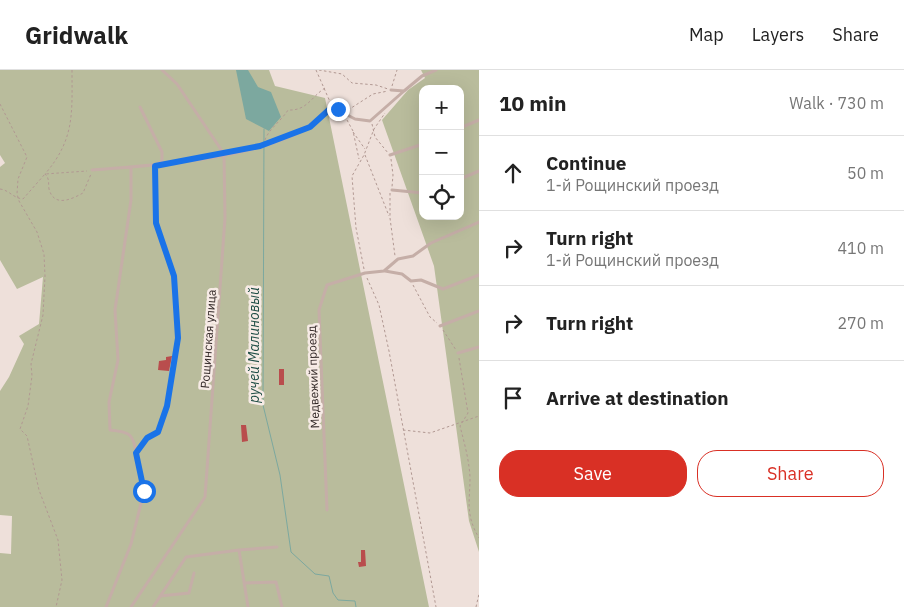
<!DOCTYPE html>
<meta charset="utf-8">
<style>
:root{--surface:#fff;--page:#f2f2f2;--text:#222;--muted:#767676;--line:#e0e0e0;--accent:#d93025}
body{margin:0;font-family:"IBM Plex Sans",sans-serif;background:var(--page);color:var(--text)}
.controls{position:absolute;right:15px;top:15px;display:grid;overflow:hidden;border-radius:10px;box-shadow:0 5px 20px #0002}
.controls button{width:45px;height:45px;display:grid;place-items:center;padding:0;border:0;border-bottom:1px solid var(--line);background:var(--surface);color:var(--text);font:25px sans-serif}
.stop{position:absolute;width:15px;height:15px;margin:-11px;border:4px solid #1a73e8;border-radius:50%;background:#fff}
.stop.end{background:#1a73e8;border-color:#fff;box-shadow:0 1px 5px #0008}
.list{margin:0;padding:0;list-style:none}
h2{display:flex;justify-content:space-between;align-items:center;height:65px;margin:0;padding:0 20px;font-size:21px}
h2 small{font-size:16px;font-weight:400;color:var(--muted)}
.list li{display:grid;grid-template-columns:32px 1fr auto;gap:15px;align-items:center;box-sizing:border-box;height:75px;padding:0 20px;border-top:1px solid var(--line)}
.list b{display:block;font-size:19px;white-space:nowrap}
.list p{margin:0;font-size:16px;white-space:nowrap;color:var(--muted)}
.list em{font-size:16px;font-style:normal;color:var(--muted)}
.actions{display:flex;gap:10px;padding:15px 20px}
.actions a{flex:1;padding:11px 0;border:1px solid var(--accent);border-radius:20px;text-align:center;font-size:18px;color:var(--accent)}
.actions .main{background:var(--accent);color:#fff}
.icon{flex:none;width:28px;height:28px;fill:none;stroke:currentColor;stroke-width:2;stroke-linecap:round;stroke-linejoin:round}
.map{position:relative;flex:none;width:479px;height:537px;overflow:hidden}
header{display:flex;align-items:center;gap:30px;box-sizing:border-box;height:70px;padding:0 25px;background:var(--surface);border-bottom:1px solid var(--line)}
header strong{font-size:24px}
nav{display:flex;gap:28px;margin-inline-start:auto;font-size:18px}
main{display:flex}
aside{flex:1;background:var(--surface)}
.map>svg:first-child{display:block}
.green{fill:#b9bc9c;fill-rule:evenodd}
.water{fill:#7ca89f}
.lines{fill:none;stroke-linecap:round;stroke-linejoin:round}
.stream{stroke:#7ca89f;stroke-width:1}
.building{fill:#b94d4d}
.path{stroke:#b19892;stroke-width:1;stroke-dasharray:2.5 2.5;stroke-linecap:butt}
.lane{stroke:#c5aea7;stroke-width:3}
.route{stroke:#1a73e8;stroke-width:6}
.labels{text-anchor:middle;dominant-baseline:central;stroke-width:5;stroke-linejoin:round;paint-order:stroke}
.street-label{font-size:12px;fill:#322827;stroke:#f7ebe6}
.water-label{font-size:14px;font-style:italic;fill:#214f47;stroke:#f7ebe6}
</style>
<header>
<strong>Gridwalk</strong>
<nav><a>Map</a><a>Layers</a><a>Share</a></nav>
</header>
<main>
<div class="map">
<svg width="479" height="537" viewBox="0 0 479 537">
<rect width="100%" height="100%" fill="#eee0da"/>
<path class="green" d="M0 0H269L275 16 325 28 429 537H0V483L11 484 12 446 0 445V321L9 307 24 274 19 266 39 254 43 207 17 219 0 190V97L5 93 0 85Z
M421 0H479V482L469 451 434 196 382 50 408 20 425 8ZM423 19H460V146H423Z"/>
<path class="water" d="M236 0H248L258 17 271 22 281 47 269 61 246 49Z"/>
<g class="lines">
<path class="stream" d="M264 59 263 335 280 405 291 482 315 504 329 506 333 523 338 530 355 531 356 537"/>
</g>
<path class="building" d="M172 286 169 301 158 300 159 291 166 290V287Z
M279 299H284V315H279Z
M241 355H246L248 371 242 372Z
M361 480H365L366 496 359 497 358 492H361Z"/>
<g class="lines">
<path class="path" d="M72 0C72 43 75 69 45 104 50 109 48 113 49 119 54 138 72 129 83 123L91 104
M316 0 331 34
M319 0 342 4 352 13 376 15 388 19
M392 16 397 0
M0 34 27 87 18 109 17 124 19 131 37 162 44 184 45 206 43 245 31 294 32 306 28 336 20 359 27 366 39 420 58 470 62 510 56 537
M348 40 373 24 388 21
M347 50 353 61 359 89
M372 54 375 67 388 83
M353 62 365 79
M265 70C268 60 282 50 288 40 307 41 311 27 325 18
M365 85 389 146
M391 89 393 105 392 117
M0 119C9 120 13 128 23 129L45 104 87 101
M390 123V148L395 186
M364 199 356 158 352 106 364 85 374 59 385 43
M367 208 379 235 389 281 436 537
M413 215 430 247 437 253
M443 260 456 280
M459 288 468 343 460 356C464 372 469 389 470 407 470 432 465 444 479 468
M403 360 430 363 479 346
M476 537 479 524"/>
<path class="lane" d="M391 20 404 21 422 6 436 0
M460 58 479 50
M390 85 423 74
M131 97V130L115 240 118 290 109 332 110 360C129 362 133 363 136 382
M92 100C155 95 254 90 309 57 317 53 325 44 332 37L355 49 370 51 404 21
M460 109 479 101
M392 120 423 123
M385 201 402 204 411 211 421 210 443 219 479 205
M440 256 479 241
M458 283 479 277
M327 440 319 240 327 215 365 203 384 201 398 189 413 186 431 173 479 152
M239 480 277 477
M244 513 276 512 282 537
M160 526 189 523 194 503
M106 537 131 474 144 421 136 383 147 368 158 362 167 336 178 268 174 206 156 153 155 96 162 91V82L140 37
M131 537 205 427 225 148 224 84 177 14 162 0
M153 537 186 487 239 480 248 537"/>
</g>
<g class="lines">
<path class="route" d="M144 421 136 383 147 368 158 362 167 336 178 268 174 206 156 153 155 96 260 76 310 57 332 37 338 39"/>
</g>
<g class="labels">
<g class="street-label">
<text transform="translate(208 269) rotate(-86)">Рощинская улица</text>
<text transform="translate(313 307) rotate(-92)">Медвежий проезд</text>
</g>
<g class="water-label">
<text transform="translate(254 275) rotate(-90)">ручей Малиновый</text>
</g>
</g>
</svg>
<div class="controls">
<button>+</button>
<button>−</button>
<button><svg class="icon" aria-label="locate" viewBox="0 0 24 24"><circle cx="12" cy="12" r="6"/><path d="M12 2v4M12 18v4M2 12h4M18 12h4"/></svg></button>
</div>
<div class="stop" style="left:144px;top:421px"></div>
<div class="stop end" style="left:338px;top:39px"></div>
</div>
<aside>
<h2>10 min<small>Walk · 730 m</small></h2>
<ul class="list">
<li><svg class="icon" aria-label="ahead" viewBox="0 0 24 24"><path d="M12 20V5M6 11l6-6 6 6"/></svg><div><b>Continue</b><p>1-й Рощинский проезд</p></div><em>50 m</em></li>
<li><svg class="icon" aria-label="right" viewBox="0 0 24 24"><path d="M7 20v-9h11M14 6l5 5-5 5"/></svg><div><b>Turn right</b><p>1-й Рощинский проезд</p></div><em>410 m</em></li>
<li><svg class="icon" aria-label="right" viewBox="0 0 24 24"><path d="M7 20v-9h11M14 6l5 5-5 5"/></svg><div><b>Turn right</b></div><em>270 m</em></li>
<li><svg class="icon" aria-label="arrive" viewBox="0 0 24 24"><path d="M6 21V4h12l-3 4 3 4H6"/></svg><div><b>Arrive at destination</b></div></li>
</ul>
<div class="actions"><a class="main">Save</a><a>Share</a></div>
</aside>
</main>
